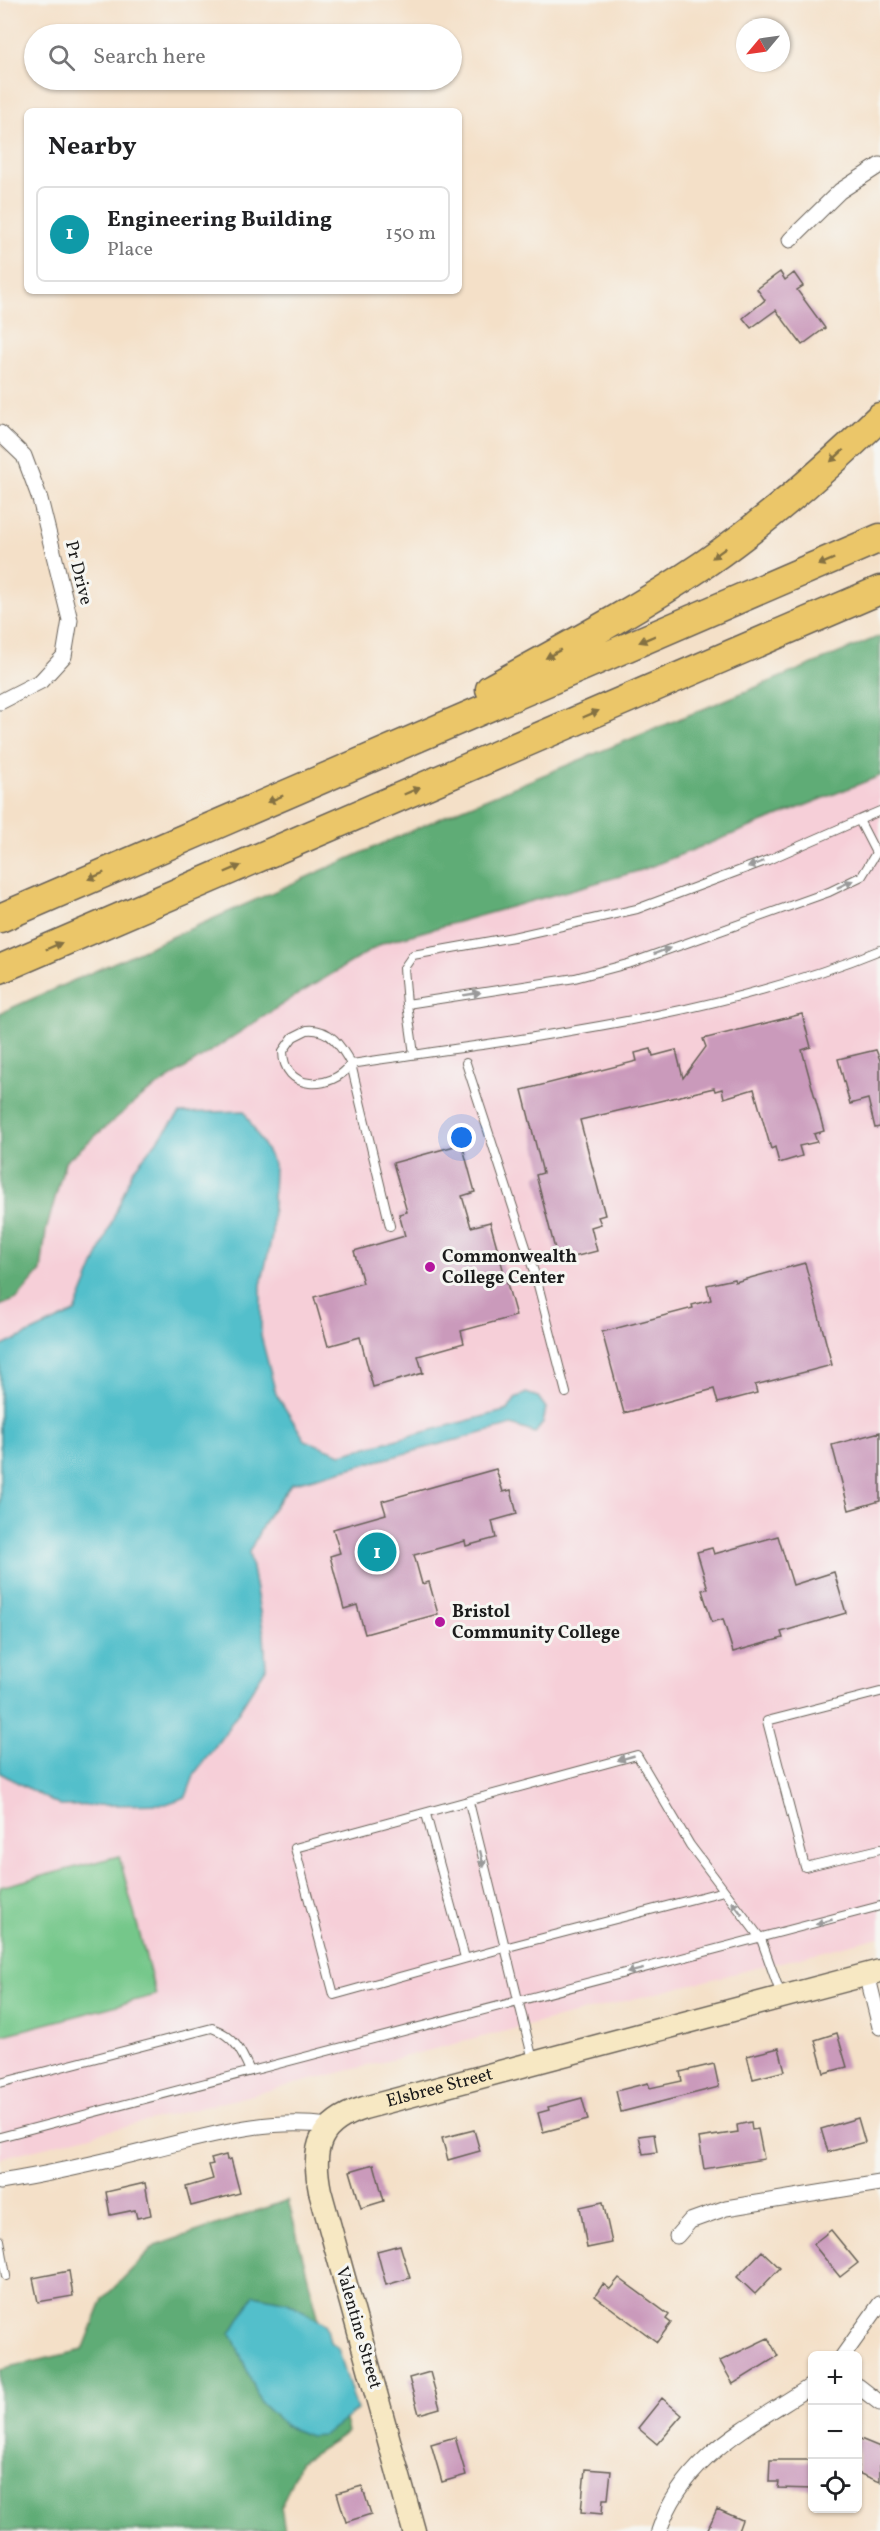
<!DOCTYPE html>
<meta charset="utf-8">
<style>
:root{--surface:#fff;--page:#f2f2f2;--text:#202124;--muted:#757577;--line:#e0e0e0;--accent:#7c3aed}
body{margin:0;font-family:Vollkorn,serif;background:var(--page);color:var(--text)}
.controls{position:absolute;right:18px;bottom:18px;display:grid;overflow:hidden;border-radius:9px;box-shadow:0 2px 4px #0004}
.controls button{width:54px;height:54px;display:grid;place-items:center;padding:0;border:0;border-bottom:2px solid var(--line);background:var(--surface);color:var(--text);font:30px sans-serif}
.compass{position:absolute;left:736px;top:18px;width:54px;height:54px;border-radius:50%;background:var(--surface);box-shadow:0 2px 4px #0004;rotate:241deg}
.you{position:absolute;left:462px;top:1138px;width:21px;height:21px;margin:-15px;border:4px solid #fff;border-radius:50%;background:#1a73e8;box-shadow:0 0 0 9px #1a73e833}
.badge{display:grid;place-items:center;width:39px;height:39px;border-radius:50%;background:var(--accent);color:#fff;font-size:20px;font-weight:700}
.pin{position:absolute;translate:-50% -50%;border:3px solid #fff;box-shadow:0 2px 6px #0006}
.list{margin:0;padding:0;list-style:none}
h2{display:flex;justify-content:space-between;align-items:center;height:78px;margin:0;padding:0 24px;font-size:26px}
h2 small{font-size:20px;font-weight:400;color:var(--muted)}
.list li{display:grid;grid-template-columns:39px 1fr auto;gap:18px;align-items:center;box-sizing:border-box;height:96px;margin:0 12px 12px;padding:0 12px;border:2px solid var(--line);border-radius:9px}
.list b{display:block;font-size:22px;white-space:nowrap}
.list p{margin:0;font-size:20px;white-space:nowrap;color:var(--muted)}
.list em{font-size:20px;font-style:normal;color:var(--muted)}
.icon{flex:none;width:33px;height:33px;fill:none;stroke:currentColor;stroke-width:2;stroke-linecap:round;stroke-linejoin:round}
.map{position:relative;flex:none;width:880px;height:2531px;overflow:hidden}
.search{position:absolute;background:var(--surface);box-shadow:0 2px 4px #0004;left:24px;top:24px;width:438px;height:66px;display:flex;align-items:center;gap:15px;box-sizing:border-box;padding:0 21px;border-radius:33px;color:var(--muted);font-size:22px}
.panel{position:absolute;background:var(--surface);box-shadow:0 2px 4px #0004;left:24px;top:108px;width:438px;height:186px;border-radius:9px}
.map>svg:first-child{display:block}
.built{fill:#f6cfd8}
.green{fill:#74c78a;stroke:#487253;stroke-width:1.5}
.forest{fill:#5fac76;stroke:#3e6449;stroke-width:1.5}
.water{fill:#52bfcb;stroke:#376e74;stroke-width:1.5}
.building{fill:#ca9abb}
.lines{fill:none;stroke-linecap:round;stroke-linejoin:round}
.lane-casing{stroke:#686158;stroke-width:10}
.street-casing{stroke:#686158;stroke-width:17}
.secondary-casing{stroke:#686158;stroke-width:25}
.highway-casing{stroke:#686158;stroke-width:31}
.lane{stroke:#fff;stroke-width:8}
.street{stroke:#fff;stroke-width:15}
.secondary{stroke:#f7e8c3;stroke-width:22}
.highway{stroke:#ebc669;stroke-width:28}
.oneway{fill:#847142}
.oneway2{fill:#999}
.poi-dot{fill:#b5179e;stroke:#f6f6f2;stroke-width:2}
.labels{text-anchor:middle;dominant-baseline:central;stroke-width:6;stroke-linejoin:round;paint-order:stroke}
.street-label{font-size:18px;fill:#1c1c1c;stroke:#f6f6f2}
.poi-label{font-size:18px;font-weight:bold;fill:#1c1c1c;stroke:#f6f6f2;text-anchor:start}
</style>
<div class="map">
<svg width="880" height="2531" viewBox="0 0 880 2531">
<rect width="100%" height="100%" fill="#f6f6f2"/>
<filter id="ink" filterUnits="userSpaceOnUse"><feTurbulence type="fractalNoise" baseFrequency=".0167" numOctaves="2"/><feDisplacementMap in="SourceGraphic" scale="12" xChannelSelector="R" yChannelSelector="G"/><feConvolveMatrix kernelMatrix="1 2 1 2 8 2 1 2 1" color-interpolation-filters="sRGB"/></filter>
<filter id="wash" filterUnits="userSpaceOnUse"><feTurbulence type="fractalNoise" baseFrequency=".008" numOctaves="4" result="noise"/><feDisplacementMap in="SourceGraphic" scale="24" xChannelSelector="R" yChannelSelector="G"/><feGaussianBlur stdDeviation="1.35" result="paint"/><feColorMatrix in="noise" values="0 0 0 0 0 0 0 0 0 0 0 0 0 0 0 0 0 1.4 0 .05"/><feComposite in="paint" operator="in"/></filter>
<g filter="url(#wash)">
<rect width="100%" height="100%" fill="#f4e0c8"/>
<path class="built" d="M880 776V1937L0 2158V1306L17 1299 41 1271 46 1231 65 1162 176 1068 383 943 642 870Z"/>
<path class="green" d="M119 1856 156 1995 0 2036V1887Z"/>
<path class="forest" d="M880 636V776L642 870 383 943 292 998 141 1097 65 1162 46 1231 41 1271 17 1299 0 1306V1013L456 811Z
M288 2200 348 2432 299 2463 281 2507 285 2531H0V2369L83 2350 103 2299 155 2246Z"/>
<path class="water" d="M244 1111 274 1164 272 1236 261 1285V1336L276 1394 305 1440 341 1454 508 1410 515 1399 526 1393 538 1397 546 1408 543 1423 535 1433 512 1425 291 1484 267 1517 249 1552 264 1634 266 1668 225 1733 195 1773 186 1797 166 1804 60 1806 0 1773V1347L75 1312 133 1170 180 1113Z
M254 2295 288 2302 326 2324 330 2342 338 2348 357 2410 324 2435 309 2436 287 2427 261 2403 231 2333Z"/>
<g id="blocks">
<path class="building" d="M780 272 785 280 794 273 803 286 797 290 825 328 802 345 776 310 751 328 743 318 765 300 757 289Z
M802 1014 811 1047 802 1050 824 1131 814 1134 817 1142 799 1146 802 1156 779 1163 775 1147 771 1149 754 1089 724 1098 722 1089 715 1091 714 1088 580 1120 605 1215 598 1217 601 1224 591 1227 597 1251 558 1261 536 1175 543 1173 522 1090 637 1061 635 1053 651 1049 653 1056 676 1050 683 1078 706 1047 703 1039Z
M876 1050 880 1060V1127L875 1128 868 1099 850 1104 838 1059Z
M462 1144 475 1192 462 1196 471 1227 490 1222 516 1316 461 1331 464 1343 418 1356 423 1373 373 1387 360 1337 328 1346 314 1297 363 1283 354 1251 405 1236 399 1214 407 1212 393 1163Z
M805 1263 832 1365 755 1385 757 1393 718 1403 714 1389 624 1413 602 1332 693 1308 692 1305 711 1300 707 1285 734 1279 735 1282Z
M880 1432V1501L849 1510 832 1445Z
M496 1469 503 1492 511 1490 517 1514 492 1521 496 1538 466 1546 465 1541 414 1555 422 1584 429 1582 438 1614 365 1634 357 1605 344 1609 330 1556 340 1553 333 1529 386 1514 382 1501Z
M778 1536 793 1585 834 1572 846 1613 781 1632 783 1638 733 1652 723 1619 712 1622 702 1590 708 1589 697 1552 712 1548 714 1554Z
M837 2033 847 2067 824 2073 815 2040Z
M779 2048 785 2071 753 2079 747 2056Z
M714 2064 719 2087 621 2112 616 2091 648 2083 650 2088 682 2081 680 2072Z
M582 2098 588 2120 543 2132 538 2113 549 2110 548 2107Z
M858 2118 865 2142 828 2152 821 2129Z
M751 2122 752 2130 758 2129 764 2159 704 2169 699 2138 738 2132 737 2125Z
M474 2130 480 2151 448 2160 442 2138Z
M654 2134 657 2152 643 2154 639 2136Z
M226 2155 227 2160 231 2159 240 2193 191 2206 186 2187 213 2179 209 2165 213 2164 211 2159Z
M374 2164 384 2201 361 2208 350 2171Z
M145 2183 151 2215 137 2218 135 2210 110 2215 106 2192Z
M603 2202 612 2243 587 2248 580 2207Z
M831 2230 858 2263 840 2277 813 2244Z
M400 2245 410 2278 386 2285 377 2251Z
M762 2251 780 2268 755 2294 737 2277Z
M69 2271 73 2296 38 2302 33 2278Z
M619 2278 669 2315 666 2319 671 2323 657 2342 595 2296 603 2284 610 2289Z
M768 2338 778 2356 733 2384 720 2361Z
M430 2372 440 2408 419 2414 409 2378Z
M662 2398 682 2415 657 2444 638 2428Z
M455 2437 466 2475 442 2482 431 2444Z
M858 2438 880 2447V2482L858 2473Z
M770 2460H813V2489L778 2488 779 2482H769Z
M585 2469 611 2471 608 2499H603L602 2514 581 2512Z
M362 2486 371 2514 346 2522 337 2493Z
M717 2509 742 2520 738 2531H707Z"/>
</g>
</g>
<g filter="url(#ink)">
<use href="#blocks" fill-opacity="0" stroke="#686158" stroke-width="1.5"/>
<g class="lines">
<g class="lane-casing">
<path id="lane" d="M859 820 880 811
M407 1004 404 968 413 955 513 937 637 909 768 860 859 820 876 853 862 876 829 892 631 963 575 978 407 1004 414 1054
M307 1030C330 1028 341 1046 351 1064 331 1092 283 1091 283 1051L293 1037Z
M466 1063 537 1281 566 1393
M390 1226 351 1064C525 1038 717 1017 880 950
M880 1692 767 1721 805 1867 880 1849
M469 1802 533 2060
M426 1814 465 1958
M724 1891 504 1948 334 1995 295 1848 637 1755 690 1845 761 1939 781 1995
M0 2083 212 2028C234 2036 241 2050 250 2071
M0 2137 880 1906
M0 2240 6 2276"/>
</g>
<g class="street-casing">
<path id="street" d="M790 240 840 191 880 165
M0 433 24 456 40 499 70 620 64 656 41 681 0 702
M867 1974 880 2027
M0 2182C51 2174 102 2162 153 2149 212 2135 267 2117 329 2126
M677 2236 690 2221 726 2208 880 2183
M843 2356 880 2304
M858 2386 880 2403
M659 2531C684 2455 751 2426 812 2385"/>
</g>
<g class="secondary-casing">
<g id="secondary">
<path id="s1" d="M414 2531 320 2191C311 2147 319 2122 364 2108L880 1971"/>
</g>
</g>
<g class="highway-casing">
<path id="highway" d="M490 689C563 649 637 610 706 563 768 520 826 469 880 417
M0 918 880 538
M0 969 880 590"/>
</g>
<use href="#lane" class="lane"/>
<use href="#street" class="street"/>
<use href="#secondary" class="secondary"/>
<use href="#highway" class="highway"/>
</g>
<defs><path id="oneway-solid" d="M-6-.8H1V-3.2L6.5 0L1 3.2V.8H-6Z" transform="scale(1.5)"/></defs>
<g class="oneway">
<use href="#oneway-solid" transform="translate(837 456) rotate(138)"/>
<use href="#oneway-solid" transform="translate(719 553) rotate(144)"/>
<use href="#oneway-solid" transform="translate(826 562) rotate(157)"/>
<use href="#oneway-solid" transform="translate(647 639) rotate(157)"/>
<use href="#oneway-solid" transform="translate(553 654) rotate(151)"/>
<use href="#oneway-solid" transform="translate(591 714) rotate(-23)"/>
<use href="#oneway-solid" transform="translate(412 791) rotate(-23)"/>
<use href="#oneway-solid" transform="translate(275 799) rotate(157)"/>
<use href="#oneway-solid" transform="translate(233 869) rotate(-23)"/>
<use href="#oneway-solid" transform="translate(96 876) rotate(157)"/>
<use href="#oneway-solid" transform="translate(54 946) rotate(-23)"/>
</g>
<g class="oneway2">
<use href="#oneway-solid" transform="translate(756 864) rotate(160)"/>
<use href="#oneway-solid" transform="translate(845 884) rotate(-25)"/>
<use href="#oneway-solid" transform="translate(662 951) rotate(-20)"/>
<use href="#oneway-solid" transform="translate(472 994) rotate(-9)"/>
<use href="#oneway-solid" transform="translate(626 1758) rotate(164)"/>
<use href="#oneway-solid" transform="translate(482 1859) rotate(77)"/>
<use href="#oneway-solid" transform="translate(737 1908) rotate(-127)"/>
<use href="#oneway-solid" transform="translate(824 1922) rotate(164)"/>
<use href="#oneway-solid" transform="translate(635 1971) rotate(166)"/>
</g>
</g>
<g class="poi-dot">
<circle cx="430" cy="1267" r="6"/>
<circle cx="440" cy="1622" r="6"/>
</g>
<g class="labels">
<g class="street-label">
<text transform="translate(78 573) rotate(76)">Pr Drive</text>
<text stroke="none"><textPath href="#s1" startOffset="538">Elsbree Street</textPath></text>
<text transform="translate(358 2328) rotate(74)">Valentine Street</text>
</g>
<g class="poi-label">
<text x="442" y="1257">Commonwealth<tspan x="442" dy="21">College Center</tspan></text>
<text x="452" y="1612">Bristol<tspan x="452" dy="21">Community College</tspan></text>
</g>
</g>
</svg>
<div class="controls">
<button>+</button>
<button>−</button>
<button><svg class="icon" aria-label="locate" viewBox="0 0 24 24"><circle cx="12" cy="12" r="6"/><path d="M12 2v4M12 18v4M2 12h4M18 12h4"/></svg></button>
</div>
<svg class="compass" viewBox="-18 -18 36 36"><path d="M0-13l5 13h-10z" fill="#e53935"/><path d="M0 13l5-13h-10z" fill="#757577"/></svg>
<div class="you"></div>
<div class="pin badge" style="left:377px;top:1552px;background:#0f9aa8">1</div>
<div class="search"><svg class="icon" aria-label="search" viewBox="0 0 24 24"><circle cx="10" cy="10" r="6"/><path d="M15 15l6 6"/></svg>Search here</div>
<section class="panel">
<h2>Nearby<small></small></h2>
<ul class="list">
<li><span class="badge" style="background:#0f9aa8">1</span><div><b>Engineering Building</b><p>Place</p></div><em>150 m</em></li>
</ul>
</section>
</div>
